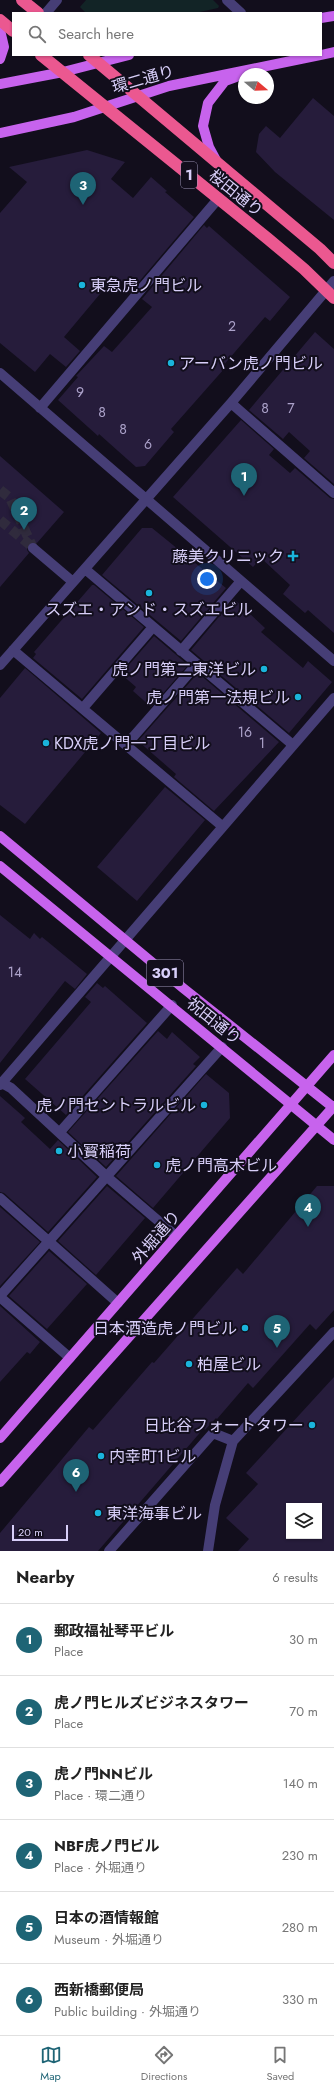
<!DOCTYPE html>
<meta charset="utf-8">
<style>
:root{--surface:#fff;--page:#f6f6f6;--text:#222;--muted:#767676;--line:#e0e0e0;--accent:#1e6475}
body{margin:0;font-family:Jost,"Noto Sans JP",sans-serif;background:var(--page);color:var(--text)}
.controls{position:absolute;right:12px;bottom:12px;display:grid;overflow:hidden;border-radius:0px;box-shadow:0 1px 3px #0004}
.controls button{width:36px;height:36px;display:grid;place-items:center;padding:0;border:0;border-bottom:1px solid var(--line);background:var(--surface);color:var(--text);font:20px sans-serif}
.compass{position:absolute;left:238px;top:68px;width:36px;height:36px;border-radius:50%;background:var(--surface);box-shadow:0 1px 3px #0004;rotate:109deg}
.scale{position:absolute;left:12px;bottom:10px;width:56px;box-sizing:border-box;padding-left:4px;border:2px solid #d8cff9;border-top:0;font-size:11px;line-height:14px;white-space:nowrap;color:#d8cff9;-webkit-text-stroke:3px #120e1c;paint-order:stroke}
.you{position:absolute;left:207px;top:579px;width:14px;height:14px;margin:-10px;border:3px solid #fff;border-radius:50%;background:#1a73e8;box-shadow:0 0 0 6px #1a73e833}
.badge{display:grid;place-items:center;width:26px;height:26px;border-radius:50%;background:var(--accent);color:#fff;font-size:13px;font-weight:700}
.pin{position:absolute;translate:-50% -33px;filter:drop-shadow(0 1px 2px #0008)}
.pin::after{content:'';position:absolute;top:21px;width:14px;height:12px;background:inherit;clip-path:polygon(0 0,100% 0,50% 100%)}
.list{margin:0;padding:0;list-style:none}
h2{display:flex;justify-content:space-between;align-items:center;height:52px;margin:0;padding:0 16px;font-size:17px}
h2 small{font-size:13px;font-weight:400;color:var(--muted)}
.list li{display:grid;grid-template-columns:26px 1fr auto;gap:12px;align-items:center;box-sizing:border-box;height:72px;padding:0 16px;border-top:1px solid var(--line)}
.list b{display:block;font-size:15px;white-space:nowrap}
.list p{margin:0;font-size:13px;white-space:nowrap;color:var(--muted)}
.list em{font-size:13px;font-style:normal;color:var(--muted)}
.icon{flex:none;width:22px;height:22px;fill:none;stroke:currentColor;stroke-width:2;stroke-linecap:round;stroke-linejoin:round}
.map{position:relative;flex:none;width:334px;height:1551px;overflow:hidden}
.search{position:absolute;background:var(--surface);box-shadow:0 1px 3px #0004;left:12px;right:12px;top:12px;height:44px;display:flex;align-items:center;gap:10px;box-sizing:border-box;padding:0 14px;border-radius:0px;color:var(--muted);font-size:15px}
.sheet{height:484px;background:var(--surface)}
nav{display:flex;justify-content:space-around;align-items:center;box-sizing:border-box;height:56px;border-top:1px solid var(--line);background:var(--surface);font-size:11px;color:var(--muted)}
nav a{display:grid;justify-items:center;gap:2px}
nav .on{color:var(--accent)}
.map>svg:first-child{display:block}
.green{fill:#122426}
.building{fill:#261c3b;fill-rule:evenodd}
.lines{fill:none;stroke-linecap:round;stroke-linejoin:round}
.minor-tunnel{stroke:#302b3d;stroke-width:10;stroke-dasharray:10 5;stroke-linecap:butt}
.minor{stroke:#463e76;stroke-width:10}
.major{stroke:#c763ed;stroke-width:10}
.highway{stroke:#eb5890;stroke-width:12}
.poi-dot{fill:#1ab4db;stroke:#120e1c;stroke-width:1.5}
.labels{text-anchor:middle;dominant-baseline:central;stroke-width:4;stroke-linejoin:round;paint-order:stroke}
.number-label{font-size:14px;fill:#aca2ca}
.shield{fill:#120e1c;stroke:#9d95b7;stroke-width:1}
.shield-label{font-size:15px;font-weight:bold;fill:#d8cff9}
.street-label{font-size:16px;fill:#d8cff9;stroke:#120e1c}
.poi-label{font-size:16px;fill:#d8cff9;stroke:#120e1c;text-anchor:start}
</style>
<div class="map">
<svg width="334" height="1551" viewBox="0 0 334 1551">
<rect width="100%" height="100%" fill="#120e1c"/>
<path class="green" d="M86 0H213L219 6 218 8 195 13H86L80 7Z"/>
<path class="building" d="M313 98 334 116V220L275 172 256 152 259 134 266 126 280 138Z
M87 150 125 162 111 179 133 198 151 177 167 191 165 192 194 217 132 290 115 276 64 337 80 351 66 367 50 354 35 372 0 343V213L27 182 9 167Z
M204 225 207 228 209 226 290 297 270 321 265 317 222 367 224 369 171 429 174 432 145 466 136 467 99 434 98 436 58 400 78 377 76 376 104 346 112 352 152 307 142 299Z
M315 332 334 349V484L304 458 310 451 289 432 283 439 249 410Z
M241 420 274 449 269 455 290 473 295 468 330 498 334 499V633L308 610 305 613 283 594 290 585 261 558 253 567 173 497Z
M0 456 64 512 37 543 31 542 28 544 27 550 29 553 0 587Z
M142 528H152L226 588 181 641 102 575Z
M92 585H94L144 627 82 699 33 658 36 654 34 652Z
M234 599 265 628 261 632 303 668 308 661 332 682 289 733 191 650Z
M154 636 188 665 151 707 133 691 136 687 121 674Z
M25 668 101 733 25 824 0 805V698Z
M198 673 279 742 214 811 174 777 176 774 138 741Z
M165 787 205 820 137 901 97 867Z
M0 915 30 939 34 933 40 939 42 937 87 974 75 989 65 981 0 1063Z
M97 983 103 988 105 986 147 1023 66 1115 25 1079 91 1002 85 997Z
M158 1031 167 1039 172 1032 200 1057 193 1064 196 1066 106 1167 68 1132Z
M206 1074 229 1093 230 1118 153 1208 116 1176Z
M0 1096 25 1118 21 1122 50 1149 58 1140 97 1177 48 1232 4 1193 0 1192Z
M107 1186 145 1218 96 1275 58 1241Z
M317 1186H334V1310L316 1330 310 1324 253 1388 248 1383 217 1419 216 1418 205 1430 204 1428 98 1551H0V1533L89 1427 93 1430 152 1362 154 1363 237 1268 243 1274Z
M0 1207 40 1242 0 1286Z
M49 1251 87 1284 47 1329 9 1296Z
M0 1306 40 1342 30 1354 27 1352 0 1382Z
M334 1377V1551H238L249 1539 226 1518 258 1484 246 1473ZM289 1506H319V1536H289Z"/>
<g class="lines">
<path class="minor-tunnel" d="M0 490 10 498 33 548
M0 520 30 545"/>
<path class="minor" d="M227 0 241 13
M46 13 57 0
M0 373 334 661
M231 403 334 493
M40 408 218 199
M33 548 73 582
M85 569 293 745
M13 650 222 826
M181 651 241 581
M0 665 231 403 334 281
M83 708 153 627
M126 745 197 664
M0 1082 11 1088 106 1176 176 1236
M0 1085 334 698
M60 1132 172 1005
M0 1198 118 1303
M0 1296 222 1047
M0 1297 70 1358
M109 1551 213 1433 233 1441
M208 1551 215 1505 233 1441 334 1332"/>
<path class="major" d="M321 18 334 16
M0 30 4 47 0 59
M321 55 334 52
M0 84 63 72 129 55
M0 133 74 117 169 86 320 55
M216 160 209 147 203 126 208 103 225 81 236 77
M0 836 183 988 334 1108
M0 866 334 1140
M0 1438 334 1055
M0 1482 334 1106"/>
<path class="highway" d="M22 0 38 13
M0 20 13 31
M41 55 267 238 304 269 334 298
M89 55 320 249 334 263"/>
</g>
<g class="poi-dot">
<circle cx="82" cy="285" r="4"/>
<circle cx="171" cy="363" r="4"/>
<path d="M291 550h4v4h4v4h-4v4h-4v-4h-4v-4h4z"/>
<circle cx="149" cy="593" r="4"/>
<circle cx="264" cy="669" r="4"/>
<circle cx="298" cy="697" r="4"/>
<circle cx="46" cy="743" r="4"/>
<circle cx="204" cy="1105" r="4"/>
<circle cx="59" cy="1151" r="4"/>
<circle cx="157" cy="1165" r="4"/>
<circle cx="245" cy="1328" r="4"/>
<circle cx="189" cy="1364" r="4"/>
<circle cx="312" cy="1425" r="4"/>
<circle cx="101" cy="1456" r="4"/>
<circle cx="98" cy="1513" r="4"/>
</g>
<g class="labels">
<g class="number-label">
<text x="232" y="326">2</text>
<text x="80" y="392">9</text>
<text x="265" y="408">8</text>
<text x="291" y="408">7</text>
<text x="102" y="412">8</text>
<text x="123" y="429">8</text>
<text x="148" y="444">6</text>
<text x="245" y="732">16</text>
<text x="262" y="743">1</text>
<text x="15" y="972">14</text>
</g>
<g class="shield">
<rect x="181" y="162" width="16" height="26" rx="3"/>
<rect x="147" y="960" width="36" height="26" rx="3"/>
</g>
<g class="shield-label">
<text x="189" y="175">1</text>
<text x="165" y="973">301</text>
</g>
<g class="street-label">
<text transform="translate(143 79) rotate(-16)">環二通り</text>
<text transform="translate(236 193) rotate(39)">桜田通り</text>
<text transform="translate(214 1021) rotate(39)">祝田通り</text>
<text transform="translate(156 1237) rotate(-49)">外堀通り</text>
</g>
<g class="poi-label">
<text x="90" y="285">東急虎ノ門ビル</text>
<text x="179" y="363">アーバン虎ノ門ビル</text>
<text x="284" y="556" text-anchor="end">藤美クリニック</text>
<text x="149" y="609" text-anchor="middle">スズエ・アンド・スズエビル</text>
<text x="256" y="669" text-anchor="end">虎ノ門第二東洋ビル</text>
<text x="290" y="697" text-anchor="end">虎ノ門第一法規ビル</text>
<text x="54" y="743">KDX虎ノ門一丁目ビル</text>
<text x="196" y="1105" text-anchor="end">虎ノ門セントラルビル</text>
<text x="67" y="1151">小寳稲荷</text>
<text x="165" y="1165">虎ノ門高木ビル</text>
<text x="237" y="1328" text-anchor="end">日本酒造虎ノ門ビル</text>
<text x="197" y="1364">柏屋ビル</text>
<text x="304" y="1425" text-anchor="end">日比谷フォートタワー</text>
<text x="109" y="1456">内幸町1ビル</text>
<text x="106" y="1513">東洋海事ビル</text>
</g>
</g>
</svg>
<div class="controls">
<button><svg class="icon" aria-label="layers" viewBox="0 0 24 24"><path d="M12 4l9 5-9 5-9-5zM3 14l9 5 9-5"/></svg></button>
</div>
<svg class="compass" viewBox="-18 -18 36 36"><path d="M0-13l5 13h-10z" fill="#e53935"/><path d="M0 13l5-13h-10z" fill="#767676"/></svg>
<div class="scale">20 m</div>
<div class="you"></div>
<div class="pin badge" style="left:244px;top:496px">1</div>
<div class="pin badge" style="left:24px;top:530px">2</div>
<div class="pin badge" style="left:83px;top:205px">3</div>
<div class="pin badge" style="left:308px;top:1227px">4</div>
<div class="pin badge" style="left:277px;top:1348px">5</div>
<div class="pin badge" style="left:76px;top:1492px">6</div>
<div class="search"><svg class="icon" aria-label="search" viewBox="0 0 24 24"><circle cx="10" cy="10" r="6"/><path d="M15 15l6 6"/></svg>Search here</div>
</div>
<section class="sheet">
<h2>Nearby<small>6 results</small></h2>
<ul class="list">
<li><span class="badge">1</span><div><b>郵政福祉琴平ビル</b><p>Place</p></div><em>30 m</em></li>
<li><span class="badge">2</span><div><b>虎ノ門ヒルズビジネスタワー</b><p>Place</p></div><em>70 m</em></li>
<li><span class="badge">3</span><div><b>虎ノ門NNビル</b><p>Place · 環二通り</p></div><em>140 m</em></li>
<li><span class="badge">4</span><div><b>NBF虎ノ門ビル</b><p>Place · 外堀通り</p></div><em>230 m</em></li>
<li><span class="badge">5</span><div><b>日本の酒情報館</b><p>Museum · 外堀通り</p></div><em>280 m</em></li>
<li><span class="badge">6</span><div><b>西新橋郵便局</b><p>Public building · 外堀通り</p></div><em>330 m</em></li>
</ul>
</section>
<nav>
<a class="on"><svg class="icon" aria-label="map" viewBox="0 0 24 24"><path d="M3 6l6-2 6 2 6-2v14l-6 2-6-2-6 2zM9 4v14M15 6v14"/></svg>Map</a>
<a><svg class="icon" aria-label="directions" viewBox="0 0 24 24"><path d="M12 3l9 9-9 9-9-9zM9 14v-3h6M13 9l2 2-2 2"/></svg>Directions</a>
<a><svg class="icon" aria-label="saved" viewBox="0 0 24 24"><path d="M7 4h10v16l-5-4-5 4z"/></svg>Saved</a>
</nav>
